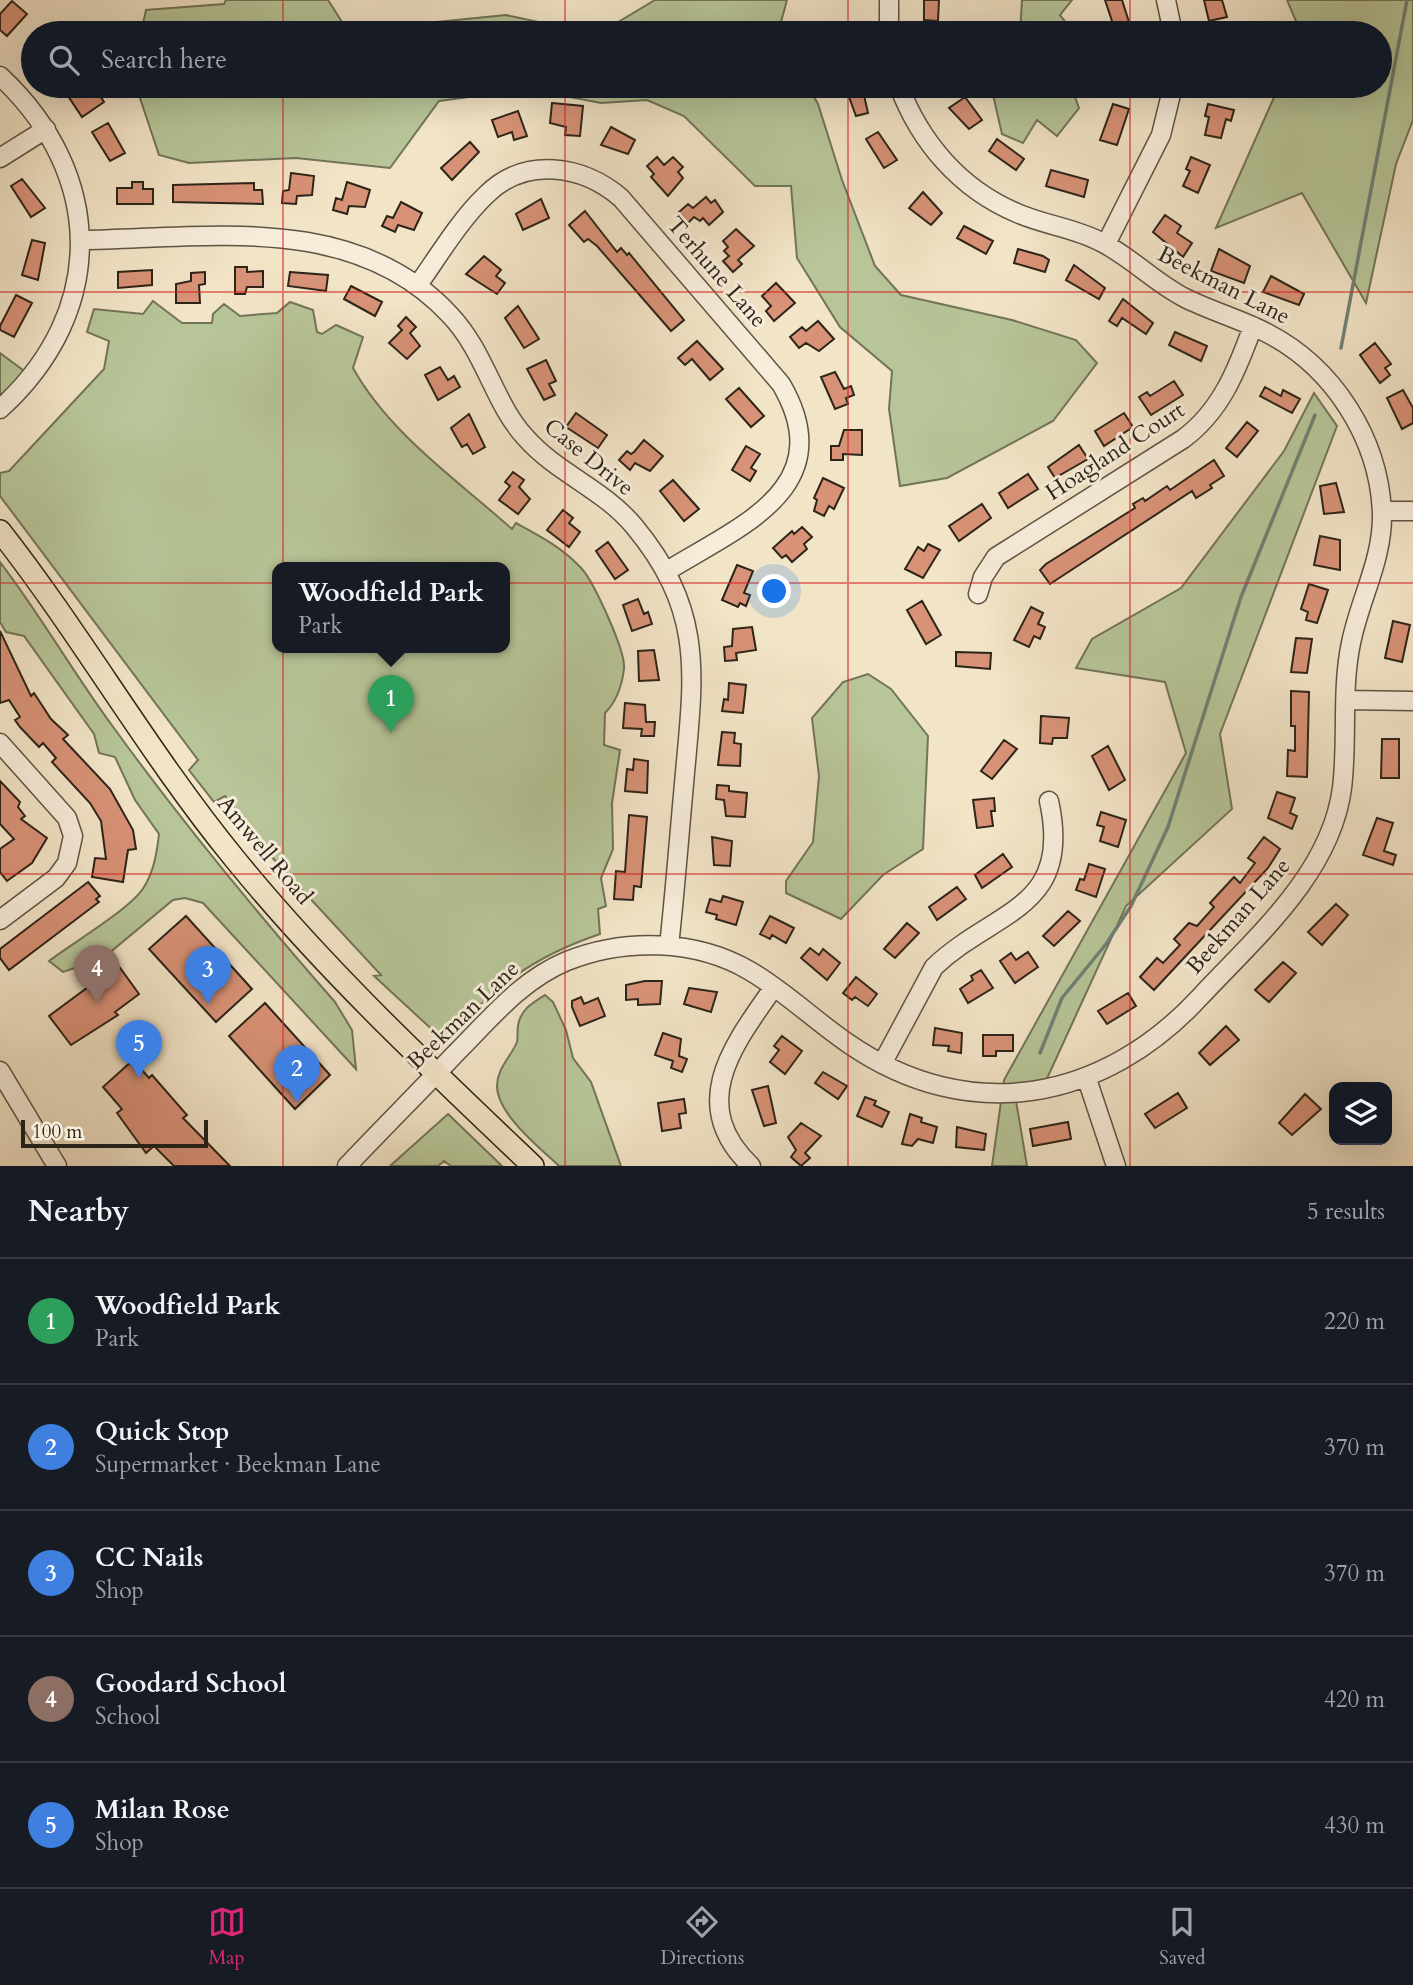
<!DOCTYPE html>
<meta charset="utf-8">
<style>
:root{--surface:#171b24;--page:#20242c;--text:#f1f3f6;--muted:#9ea1a6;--line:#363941;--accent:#db2777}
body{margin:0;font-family:Cardo,serif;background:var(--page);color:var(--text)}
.controls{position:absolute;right:21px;bottom:21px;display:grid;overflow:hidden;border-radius:14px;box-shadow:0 7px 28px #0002}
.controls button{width:63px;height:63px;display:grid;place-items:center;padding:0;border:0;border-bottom:2px solid var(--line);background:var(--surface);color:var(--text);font:35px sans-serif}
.scale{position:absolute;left:21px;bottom:18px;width:187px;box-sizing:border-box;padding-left:7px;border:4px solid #2d2418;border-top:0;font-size:19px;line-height:24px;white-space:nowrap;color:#2d2418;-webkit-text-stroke:5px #f7eddb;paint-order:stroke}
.you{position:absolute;left:775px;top:592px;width:24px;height:24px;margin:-18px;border:5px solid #fff;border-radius:50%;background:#1a73e8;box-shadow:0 0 0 10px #1a73e833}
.badge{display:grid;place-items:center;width:46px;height:46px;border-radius:50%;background:var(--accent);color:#fff;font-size:23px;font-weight:700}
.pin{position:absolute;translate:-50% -58px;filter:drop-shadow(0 2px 4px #0008)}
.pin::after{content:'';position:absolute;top:37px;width:24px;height:21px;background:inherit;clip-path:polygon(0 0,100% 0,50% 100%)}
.popup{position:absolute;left:272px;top:562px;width:238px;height:91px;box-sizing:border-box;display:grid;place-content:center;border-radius:14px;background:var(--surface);filter:drop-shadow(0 2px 5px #0005);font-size:23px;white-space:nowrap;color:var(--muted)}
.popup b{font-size:26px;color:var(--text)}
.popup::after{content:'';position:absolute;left:50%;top:100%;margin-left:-14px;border:14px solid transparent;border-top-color:var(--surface)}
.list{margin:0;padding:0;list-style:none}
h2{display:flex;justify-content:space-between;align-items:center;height:91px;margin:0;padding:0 28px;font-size:30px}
h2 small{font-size:23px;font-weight:400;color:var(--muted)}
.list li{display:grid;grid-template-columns:46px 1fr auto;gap:21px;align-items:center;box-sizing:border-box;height:126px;padding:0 28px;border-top:2px solid var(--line)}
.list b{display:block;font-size:26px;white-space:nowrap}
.list p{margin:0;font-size:23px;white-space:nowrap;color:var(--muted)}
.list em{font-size:23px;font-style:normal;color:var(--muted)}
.icon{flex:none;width:38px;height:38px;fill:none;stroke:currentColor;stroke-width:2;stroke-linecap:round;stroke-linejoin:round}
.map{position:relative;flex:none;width:1413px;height:1166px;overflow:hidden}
.search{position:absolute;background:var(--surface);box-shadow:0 7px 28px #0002;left:21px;right:21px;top:21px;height:77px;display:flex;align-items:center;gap:18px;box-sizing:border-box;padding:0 24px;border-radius:38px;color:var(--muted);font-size:26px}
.sheet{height:721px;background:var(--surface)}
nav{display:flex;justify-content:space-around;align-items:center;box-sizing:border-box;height:98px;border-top:2px solid var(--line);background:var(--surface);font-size:19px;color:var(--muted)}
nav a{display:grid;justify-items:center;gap:4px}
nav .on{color:var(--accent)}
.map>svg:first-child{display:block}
.green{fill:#b7c598;stroke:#727458;stroke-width:2;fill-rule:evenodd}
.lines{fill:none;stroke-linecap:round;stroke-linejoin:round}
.stream{stroke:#6f8175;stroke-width:3.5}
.building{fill:#d89277;stroke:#2d2418;stroke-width:2}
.minor-casing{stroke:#5e5444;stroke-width:21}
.major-casing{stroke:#2d2418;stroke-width:24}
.minor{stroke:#f7eddb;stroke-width:18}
.major{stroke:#f2e4c7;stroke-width:21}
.grid{fill:none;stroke:#d62828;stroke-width:2;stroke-opacity:0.55}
.labels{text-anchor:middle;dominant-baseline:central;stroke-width:6;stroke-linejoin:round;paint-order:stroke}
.street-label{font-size:23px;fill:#2d2418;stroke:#f7eddb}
</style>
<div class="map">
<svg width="1413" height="1166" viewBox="0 0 1413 1166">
<rect width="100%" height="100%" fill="#f2e4c7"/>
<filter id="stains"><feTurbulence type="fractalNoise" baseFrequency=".00286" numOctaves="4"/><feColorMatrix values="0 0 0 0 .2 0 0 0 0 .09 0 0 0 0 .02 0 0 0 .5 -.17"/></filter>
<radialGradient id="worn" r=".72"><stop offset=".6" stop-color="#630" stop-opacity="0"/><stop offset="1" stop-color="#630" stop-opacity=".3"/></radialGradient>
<path class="green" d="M226 0H328L349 33H141L146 10 224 4Z
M655 0H787L778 33H600Z
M1022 0H1072L1060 15 1074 33H1020Z
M1287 0H1413V120L1396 164 1366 303 1302 193 1216 228 1279 86H1380V33H1301Z
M506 15 590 33H394L426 23Z
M136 86H808L818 104 842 180 875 266 901 295 1012 320 1076 340 1097 363 1053 421 947 478 900 486 889 409 892 371 840 327 797 258 791 186H755L684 116 647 100 601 103 528 89 439 101 390 168 296 158 189 163 159 155Z
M991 86H1071L1079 108 1057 136 1037 120 1023 143 1002 134Z
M153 301 182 323H212L213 314 224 304 240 316 277 313 290 302 313 310 317 332 322 334 336 325 363 337 353 368C389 433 457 480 512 529L516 523C540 536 563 548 582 569 594 583 626 651 624 669 622 685 616 702 605 713L604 745 620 750 612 803 613 849 601 878 606 906 598 909 600 934C529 958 498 986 446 1038L438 1035 374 976 381 975 269 854 225 796 214 802 189 770 198 760 0 496V473L9 471 104 369 109 341 87 332 94 309 143 314ZM277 567H505V647H277Z
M0 353 27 373 0 396Z
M1314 393 1337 426 1220 734 1232 809 1126 906 1044 1085 1014 1089 1027 1166H992L1004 1080 1186 753 1165 682 1076 668 1092 639 1181 588 1284 451Z
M0 562C40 614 72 671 111 724 181 821 256 912 335 1002L352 1030 356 1069 203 903 185 898 173 900 102 959 63 972 49 961C71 944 132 908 144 887 154 871 157 852 159 834L135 800 115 757 99 753 94 734 24 636 6 632 0 622Z
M868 674 891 689 928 736 923 849 883 875 841 919 786 893V881L813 842 819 776 812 718 843 682Z
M545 995 553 1002 566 1030 573 1058 591 1082 621 1166H559C540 1148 497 1114 497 1086 497 1068 511 1057 517 1042 518 1038 517 1031 518 1026 520 1010 532 1003 545 995Z
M448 1114 502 1166H451L444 1161 438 1166H390Z"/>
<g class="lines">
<path class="stream" d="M1341 348 1407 0
M1040 1053 1062 998 1106 944 1131 906 1168 827 1241 597 1315 415"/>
</g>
<path class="building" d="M924 0H939L938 21 924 20Z
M1105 0H1122L1129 22 1114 27Z
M1204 0H1222L1227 17 1209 21Z
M12 1 27 14 7 36 0 30V14Z
M71 86H84L91 95 97 91 104 102 82 117 64 90Z
M845 86H862L868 113 856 116Z
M965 97 982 120 969 129 949 108Z
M552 103 583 106 580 136 565 135 566 127 550 123Z
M1113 104 1129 109 1117 145 1100 140Z
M1208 104 1234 110 1231 121 1226 119 1221 138 1205 135 1209 117 1205 116Z
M518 111 527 136 514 140 512 132 498 137 492 120Z
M108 123 125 153 110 161 92 132Z
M611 127 635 140 628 154 601 145Z
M878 132 897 160 884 168 866 139Z
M997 139 1024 159 1016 170 989 151Z
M470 142 479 152 452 180 441 168Z
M657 157 664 165 673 157 683 167 678 172 683 178 668 196 651 177 654 174 647 166Z
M1191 157 1210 165 1198 193 1183 186 1190 171 1186 169Z
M1051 170 1088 180 1084 197 1046 186Z
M291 173 314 176 312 195 297 196 296 204 282 203 283 191 289 190Z
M22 179 45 208 31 217 11 186Z
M132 182H143V189H153V204H117V188H132Z
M347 182 370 190 365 207 349 206 347 214 333 210 336 198 342 200Z
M254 183V190H262L263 204 173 202V185Z
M923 192 942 213 931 225 909 208Z
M706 197 711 203 715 200 723 212 709 225 703 218 700 221 694 217 688 223 679 212 688 204 693 208Z
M541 199 549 218 523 230 516 214Z
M401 202 422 213 414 230 398 225 395 232 382 226 387 216 393 218Z
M585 211 617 252 621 248 627 255 629 253 684 320 671 331 597 246 588 239 584 242 569 225Z
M1165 215 1181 226 1177 233 1192 243 1183 257 1153 232Z
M964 226 993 241 986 254 957 238Z
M736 229 754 246 738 260 742 264 733 272 723 261 729 256 724 251 728 247 723 241Z
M32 240 45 243 38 280 22 275Z
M1018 249 1043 256 1049 260 1045 272 1014 263Z
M1219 249 1250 266 1244 283 1211 271Z
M484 256 501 270 496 276 505 283 497 294 466 274Z
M1074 265 1105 288 1099 299 1066 280Z
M235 267H247V272L263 271V287H247L245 294H235Z
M152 270V285L118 288V272Z
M205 272V284L199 285 200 303H176V284L191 281V273Z
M290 272 328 275 326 291 288 286Z
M1271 276 1304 294 1299 305 1263 292Z
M776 283 795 303 774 321 766 311 771 306 762 296Z
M351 286 382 302 375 316 344 299Z
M16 295 32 303 14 337 0 330V326Z
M1123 299 1153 323 1146 334 1122 318 1117 326 1109 321Z
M518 306 539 339 524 348 505 318Z
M406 317 416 327 410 333 420 346 407 359 389 343 402 330 398 326Z
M818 321 834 339 819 351 806 343 799 348 790 337 802 327 806 331Z
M1175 332 1207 346 1201 361 1169 345Z
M697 341 723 369 710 380 692 359 685 365 678 358Z
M1375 343 1391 364 1385 368 1390 375 1380 383 1360 355Z
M546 360 556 381 549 384 555 395 544 400 527 369Z
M440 367 448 380 454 376 460 387 438 400 425 375Z
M835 372 844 389 851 386 854 395 846 398 848 404 835 409 821 377Z
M1174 381 1183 395 1151 415 1139 397 1147 392 1150 396Z
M1265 387 1281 396 1283 390 1300 399 1292 413 1260 396Z
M739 388 764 416 751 427 726 399Z
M1403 390 1413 408V423L1402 429 1387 398Z
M576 413 607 435 598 448 566 427Z
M1124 413 1133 427 1104 446 1095 431Z
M469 414 485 447 473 454 467 444 462 447 451 428Z
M1247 422 1258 431 1237 457 1226 448Z
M844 430H862V455L843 454V460H831V446H839Z
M644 440 663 456 650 471 635 463 630 470 619 460 627 451 631 454 634 452Z
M1079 445 1088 459 1055 478 1048 467Z
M746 446 760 454 751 468 756 471 750 481 732 470Z
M1214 460 1224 476 1210 485 1212 488 1196 498 1192 491 1050 584 1040 570 1046 564 1135 508 1133 504 1143 498 1145 501 1167 486 1170 490Z
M513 472 524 480 519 487 530 499 518 514 499 500 510 486 505 482Z
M1028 474 1038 489 1008 508 999 493Z
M823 478 844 488 834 509 829 506 824 516 814 511 817 500 814 498Z
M673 480 699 509 684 521 660 491Z
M1336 483 1344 512 1324 514 1320 486Z
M982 504 991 518 959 541 949 526Z
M563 510 573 518 569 523 580 532 569 547 547 530Z
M802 527 812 537 804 544 807 549 792 562 786 555 782 558 773 548 792 531 794 534Z
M1320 536 1340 540V570L1314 565Z
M608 542 628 570 615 579 596 551Z
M928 544 940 550 923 578 905 569 918 547 924 551Z
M737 565 753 571 744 593 750 595 746 606 740 603 738 607 722 600Z
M1309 584 1328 590 1317 623 1306 620 1308 612 1301 609Z
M638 599 644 614 648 612 652 624 632 631 623 605Z
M922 601 941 635 926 644 907 610Z
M1031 607 1043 613 1038 624 1045 627 1040 639 1034 636 1029 647 1014 640Z
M1393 621 1410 625 1402 662 1385 658Z
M752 627 756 650 736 653 737 660 725 661 724 647 732 646 733 629Z
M0 631 31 696 34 693 51 719 68 735 63 739 110 789 133 830 136 849 128 850 123 882 92 877 95 858 106 859 101 821 90 803 52 762 56 758 43 743 39 747 20 727 15 720 20 717 9 700 0 703Z
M1296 638 1312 639 1307 673 1291 672Z
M654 650 659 680 639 681 638 651Z
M956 652 991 653 990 669 956 666Z
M729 683 746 685 743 713 722 711 724 699 728 700Z
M1291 691 1309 692 1307 777 1287 776 1288 750 1295 751V726H1291Z
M625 703 645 705 646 722H655L654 736H641L642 729 623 728Z
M1041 716 1069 718 1067 738H1053L1052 744 1040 743Z
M722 732 735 733 734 743 741 744 740 766 718 765Z
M1382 739H1399V778H1381Z
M1004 740 1017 749 992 779 981 771Z
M1108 746 1125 780 1109 790 1092 756Z
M634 759 648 761 647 793 625 791 627 769 633 770Z
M0 781 20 802 18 807 25 816 21 819 47 838 32 863 7 881 0 872V849L14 839 0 824Z
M717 785 729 786V791L747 793 745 817 726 816 724 800 716 799Z
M1277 792 1295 798 1290 813 1297 816 1292 829 1268 818Z
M994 798 995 811H991L993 826 977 828 973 800Z
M1101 812 1126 820 1118 847 1100 841 1104 827 1097 825Z
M629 815 647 817 641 887 634 886 633 900 614 899 616 871 625 872Z
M1377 818 1393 823 1384 851 1396 855 1393 865 1363 855Z
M712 837 732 841 730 866 714 865Z
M1264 837 1280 849 1268 868 1154 990 1140 977 1157 958 1163 963 1180 945 1174 939 1189 923 1197 926 1214 907 1210 903 1234 877 1240 883 1255 863 1248 858Z
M1003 854 1012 867 982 888 975 875Z
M1089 864 1105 869 1096 897 1076 890 1080 879 1084 880Z
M88 882 100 896 96 899 99 902 9 970 0 958V949Z
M957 887 966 899 937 920 929 907Z
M723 896 743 902 736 925 716 919 717 915 706 912 710 899 721 902Z
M1336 904 1348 915 1322 945 1308 932Z
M1068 911 1080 921 1054 946 1043 936Z
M186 916 252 989 216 1022 149 949Z
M770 916 794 928 786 943 772 935 770 939 760 934Z
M907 923 919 933 895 958 884 949Z
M810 948 819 955 823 949 840 963 827 980 801 958Z
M1028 952 1038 967 1015 983 1000 961 1011 953 1016 960Z
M1283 962 1296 973 1269 1002 1255 990Z
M118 965 139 994 115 1012 118 1015 71 1045 49 1016Z
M981 970 993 988 968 1003 960 989 973 980 971 976Z
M856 977 877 994 868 1006 855 997 852 1000 843 993Z
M645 981H662L660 1004 638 1005V999L626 1000V985Z
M689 988 717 992 711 1012 684 1004Z
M1128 993 1136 1006 1107 1024 1098 1011Z
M581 997 584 1004 598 998 605 1016 580 1026 572 1007V1001Z
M265 1003 330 1075 295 1109 229 1036Z
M1226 1026 1239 1040 1210 1065 1199 1053Z
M935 1028 962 1033 961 1053 948 1051 949 1046 933 1045Z
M663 1033 681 1039 679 1056 687 1059 682 1072 671 1068 673 1061 655 1055Z
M983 1035H1013V1051H996V1056H983Z
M782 1036 802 1051 785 1074 770 1062 779 1050 774 1046Z
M133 1060 149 1078 152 1075 187 1115 183 1118 230 1166H174L154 1146 146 1153 117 1113 122 1109 103 1087Z
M823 1072 847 1086 838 1099 815 1083Z
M768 1086 776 1123 764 1126 752 1090Z
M1178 1093 1187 1108 1155 1128 1145 1114Z
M1305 1094 1321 1109 1292 1135 1279 1123Z
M865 1097 876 1101 874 1105 889 1112 882 1127 857 1116Z
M684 1099 686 1113 679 1114 681 1128 662 1131 658 1103Z
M910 1114 922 1118 921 1122 937 1127 933 1143 918 1139 912 1146 902 1144Z
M1068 1122 1071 1139 1033 1146 1030 1129Z
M801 1123 821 1136 805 1153 810 1158 801 1166 791 1157 796 1150 788 1137Z
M957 1127 986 1134 984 1150 956 1147Z"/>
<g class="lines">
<g class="minor-casing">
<path id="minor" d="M1166 0 1173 33
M889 33V0
M0 76C105 174 108 311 0 409
M0 158 46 129
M81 240C208 238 355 212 450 315 486 353 494 404 526 438 557 473 603 489 634 526 707 614 693 678 684 784 679 838 675 892 669 946
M1106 244 1161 135 1173 86
M418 285C439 255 460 220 486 195 525 156 583 165 621 198L781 384C842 488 738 527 667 571
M1382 511H1413
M978 594 983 577 996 557 1183 439C1221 411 1237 370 1253 326
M1347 700 1413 701
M0 743 67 818 73 836 67 863 56 878 0 920
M882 1064 934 967C995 909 1073 910 1049 801
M0 1071 57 1166
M1087 1079 1116 1166
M347 1166C383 1128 420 1091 456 1053 490 1019 521 980 567 961 624 938 696 939 750 971 786 992 815 1021 849 1044 970 1127 1104 1101 1200 997 1256 937 1331 873 1342 788 1348 740 1341 690 1351 643 1360 598 1383 560 1382 513 1379 438 1333 367 1267 333 1240 319 1211 311 1185 298 1154 282 1131 257 1101 242 1075 228 1044 225 1017 213 960 189 920 142 899 86
M751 1166C686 1104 734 1044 774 987"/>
</g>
<g class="major-casing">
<path id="major" d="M0 531C83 637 149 754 234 858 324 969 430 1068 533 1166"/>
</g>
<use href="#minor" class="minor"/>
<use href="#major" class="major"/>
</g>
<path class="grid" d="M283 0V33M565 0V33M848 0V33M1130 0V33M283 86V1166M565 86V1166M848 86V1166M1130 86V1166M0 292H1413M0 583H1413M0 874H1413"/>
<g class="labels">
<g class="street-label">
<text transform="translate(717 272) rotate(49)">Terhune Lane</text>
<text transform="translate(1224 285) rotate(27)">Beekman Lane</text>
<text transform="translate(1115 451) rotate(-33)">Hoagland Court</text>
<text transform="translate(589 457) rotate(39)">Case Drive</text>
<text transform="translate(265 850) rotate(50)">Amwell Road</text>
<text transform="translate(1238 916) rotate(-49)">Beekman Lane</text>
<text transform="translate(463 1015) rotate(-44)">Beekman Lane</text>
</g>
</g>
<rect width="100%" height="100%" filter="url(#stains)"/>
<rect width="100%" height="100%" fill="url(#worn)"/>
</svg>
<div class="controls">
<button><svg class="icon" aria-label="layers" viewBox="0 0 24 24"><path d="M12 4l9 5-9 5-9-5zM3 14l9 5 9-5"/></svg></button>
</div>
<div class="scale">100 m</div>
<div class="you"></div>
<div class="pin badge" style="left:391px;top:733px;background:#2e9e5b">1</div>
<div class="popup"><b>Woodfield Park</b>Park</div>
<div class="pin badge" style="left:297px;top:1103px;background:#3f7fe0">2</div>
<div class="pin badge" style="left:208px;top:1004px;background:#3f7fe0">3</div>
<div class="pin badge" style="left:97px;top:1003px;background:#8d6e63">4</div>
<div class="pin badge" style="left:139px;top:1078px;background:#3f7fe0">5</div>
<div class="search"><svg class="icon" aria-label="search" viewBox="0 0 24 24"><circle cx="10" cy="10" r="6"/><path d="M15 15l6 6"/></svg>Search here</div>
</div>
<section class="sheet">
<h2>Nearby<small>5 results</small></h2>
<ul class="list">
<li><span class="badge" style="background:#2e9e5b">1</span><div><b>Woodfield Park</b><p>Park</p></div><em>220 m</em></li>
<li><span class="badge" style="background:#3f7fe0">2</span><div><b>Quick Stop</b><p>Supermarket · Beekman Lane</p></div><em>370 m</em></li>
<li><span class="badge" style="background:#3f7fe0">3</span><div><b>CC Nails</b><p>Shop</p></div><em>370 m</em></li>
<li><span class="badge" style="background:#8d6e63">4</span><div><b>Goodard School</b><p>School</p></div><em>420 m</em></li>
<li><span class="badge" style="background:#3f7fe0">5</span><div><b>Milan Rose</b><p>Shop</p></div><em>430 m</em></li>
</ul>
</section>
<nav>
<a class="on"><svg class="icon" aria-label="map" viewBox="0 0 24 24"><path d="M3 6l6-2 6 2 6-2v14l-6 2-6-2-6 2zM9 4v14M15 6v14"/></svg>Map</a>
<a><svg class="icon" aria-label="directions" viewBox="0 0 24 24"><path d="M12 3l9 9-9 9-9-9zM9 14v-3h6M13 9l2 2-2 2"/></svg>Directions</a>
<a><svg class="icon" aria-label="saved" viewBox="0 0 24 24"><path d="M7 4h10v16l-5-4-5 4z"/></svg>Saved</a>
</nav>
